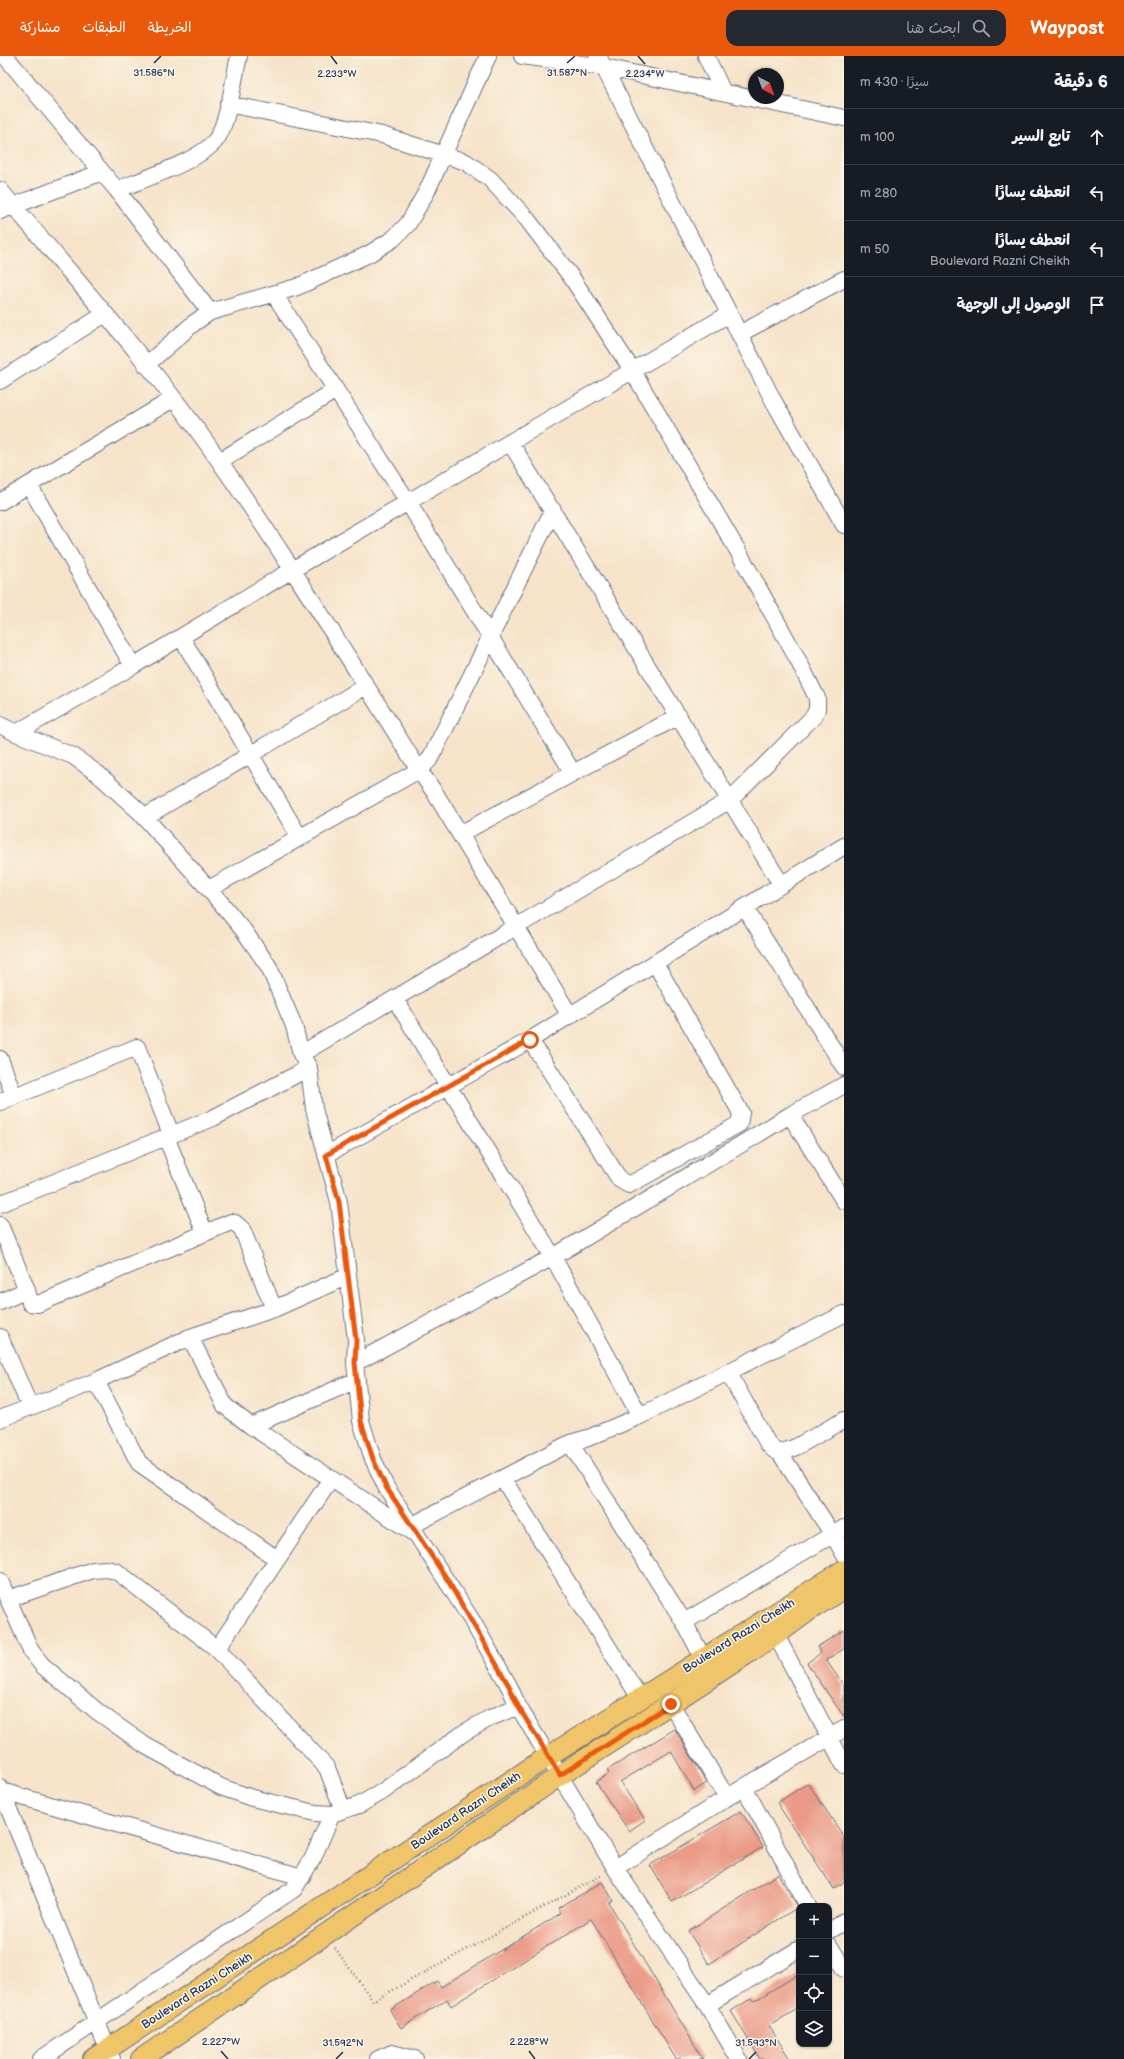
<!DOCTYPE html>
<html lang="ar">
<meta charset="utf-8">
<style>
:root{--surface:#171b24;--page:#242831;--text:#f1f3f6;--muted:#9ea1a6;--line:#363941;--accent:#ea580c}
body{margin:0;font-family:"Balsamiq Sans","Playpen Sans Arabic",sans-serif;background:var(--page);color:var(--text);direction:rtl}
.controls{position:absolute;right:12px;bottom:12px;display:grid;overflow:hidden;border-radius:8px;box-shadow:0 1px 3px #0004}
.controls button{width:36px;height:36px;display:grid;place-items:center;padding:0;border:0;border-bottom:1px solid var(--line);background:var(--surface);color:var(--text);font:20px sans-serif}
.compass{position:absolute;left:748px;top:12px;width:36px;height:36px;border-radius:50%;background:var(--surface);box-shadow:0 1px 3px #0004;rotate:139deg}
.stop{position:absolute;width:12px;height:12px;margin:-9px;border:3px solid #ea580c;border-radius:50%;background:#fff}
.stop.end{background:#ea580c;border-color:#fff;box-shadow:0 1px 4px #0008}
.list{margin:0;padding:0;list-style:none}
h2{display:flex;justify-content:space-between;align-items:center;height:52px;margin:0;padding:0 16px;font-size:17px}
h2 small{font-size:13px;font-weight:400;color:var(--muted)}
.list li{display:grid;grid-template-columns:26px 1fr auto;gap:12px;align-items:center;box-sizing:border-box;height:56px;padding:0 16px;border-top:1px solid var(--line)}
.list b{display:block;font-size:15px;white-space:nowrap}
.list p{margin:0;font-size:13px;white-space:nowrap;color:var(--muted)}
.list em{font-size:13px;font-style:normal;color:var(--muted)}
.icon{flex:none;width:22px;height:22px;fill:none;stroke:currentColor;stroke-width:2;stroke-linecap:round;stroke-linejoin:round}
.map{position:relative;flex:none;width:844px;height:2003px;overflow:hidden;direction:ltr}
header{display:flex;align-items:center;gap:24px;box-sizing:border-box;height:56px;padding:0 20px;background:var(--accent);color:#fff}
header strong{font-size:19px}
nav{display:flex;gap:22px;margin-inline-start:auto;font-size:14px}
.search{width:280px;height:36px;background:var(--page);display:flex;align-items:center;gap:10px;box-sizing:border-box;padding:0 14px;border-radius:12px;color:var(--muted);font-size:15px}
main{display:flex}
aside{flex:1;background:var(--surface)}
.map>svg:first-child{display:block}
.building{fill:#ea9a86}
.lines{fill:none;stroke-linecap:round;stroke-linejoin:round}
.minor-casing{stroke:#686e83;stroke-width:18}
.major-casing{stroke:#686e83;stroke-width:22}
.path{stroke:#686e83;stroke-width:2.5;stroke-dasharray:1 3;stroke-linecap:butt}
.minor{stroke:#fff;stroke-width:16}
.major{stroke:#f0c469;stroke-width:20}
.route{stroke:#ea580c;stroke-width:5}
.ticks{fill:none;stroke:#1b2f5e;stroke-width:1.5}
.labels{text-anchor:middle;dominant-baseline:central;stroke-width:3;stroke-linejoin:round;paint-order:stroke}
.street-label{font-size:12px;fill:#1b2f5e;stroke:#fcf5e5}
.ticks-label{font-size:10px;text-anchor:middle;fill:#1b2f5e;stroke:#fcf5e5;stroke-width:3;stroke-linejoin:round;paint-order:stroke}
</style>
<header>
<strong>Waypost</strong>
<div class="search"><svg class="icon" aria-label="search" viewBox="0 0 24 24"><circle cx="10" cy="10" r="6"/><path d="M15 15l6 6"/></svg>ابحث هنا</div>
<nav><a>الخريطة</a><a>الطبقات</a><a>مشاركة</a></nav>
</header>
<main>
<aside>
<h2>6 دقيقة<small>سيرًا · 430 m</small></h2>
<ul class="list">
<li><svg class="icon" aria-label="ahead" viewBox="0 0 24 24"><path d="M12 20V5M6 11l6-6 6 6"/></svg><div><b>تابع السير</b></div><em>100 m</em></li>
<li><svg class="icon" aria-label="left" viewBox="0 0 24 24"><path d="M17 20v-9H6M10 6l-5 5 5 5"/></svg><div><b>انعطف يسارًا</b></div><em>280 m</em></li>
<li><svg class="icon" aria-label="left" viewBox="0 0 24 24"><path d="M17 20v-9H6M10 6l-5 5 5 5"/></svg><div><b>انعطف يسارًا</b><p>Boulevard Razni Cheikh</p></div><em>50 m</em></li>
<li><svg class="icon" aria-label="arrive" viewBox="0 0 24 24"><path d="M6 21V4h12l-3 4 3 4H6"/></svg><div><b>الوصول إلى الوجهة</b></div></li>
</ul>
</aside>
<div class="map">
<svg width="844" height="2003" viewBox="0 0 844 2003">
<rect width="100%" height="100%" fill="#fcf5e5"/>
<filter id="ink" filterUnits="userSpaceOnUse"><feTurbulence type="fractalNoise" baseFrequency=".025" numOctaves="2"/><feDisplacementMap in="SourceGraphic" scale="8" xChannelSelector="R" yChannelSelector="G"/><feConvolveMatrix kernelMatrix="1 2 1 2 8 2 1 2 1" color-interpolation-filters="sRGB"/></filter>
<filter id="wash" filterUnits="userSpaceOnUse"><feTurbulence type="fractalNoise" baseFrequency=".012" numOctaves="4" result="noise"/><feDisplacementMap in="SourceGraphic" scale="16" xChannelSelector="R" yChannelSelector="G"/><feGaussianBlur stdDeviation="0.9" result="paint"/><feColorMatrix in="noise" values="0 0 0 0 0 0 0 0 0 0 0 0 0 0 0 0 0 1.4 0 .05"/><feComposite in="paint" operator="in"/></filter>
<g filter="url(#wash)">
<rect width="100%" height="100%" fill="#f6e3c9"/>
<g id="blocks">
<path class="building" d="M844 1574V1593L826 1604 844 1630V1661L807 1607 821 1597 817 1591Z
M675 1673 707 1727 694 1735 671 1695 620 1726 645 1764 629 1775 596 1726 609 1717 607 1714Z
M808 1727 844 1781V1826L834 1833 777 1747Z
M741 1755 763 1791 672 1846 650 1809Z
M778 1818 798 1851 709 1908 688 1875Z
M602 1826 613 1844 609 1847 703 2003H676L591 1863 451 1950 447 1943 401 1972 390 1954 437 1925 441 1931 561 1857 558 1852Z
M799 1918V1952L769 1970 790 2003H760L731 1955 752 1942 754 1945Z"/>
</g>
</g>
<g filter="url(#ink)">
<use href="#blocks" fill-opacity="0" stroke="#686e83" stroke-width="1"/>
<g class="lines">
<g class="minor-casing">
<path id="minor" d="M5 0 117 134C141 124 199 105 215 85 228 70 234 21 239 0
M522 0 604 11 844 62
M598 0 773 344 844 469
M706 0 723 36
M228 48 382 79 466 106 490 123 527 163 572 222 632 314 742 502 798 604 817 642V653L814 660 730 744 301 998
M0 134C75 223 154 310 220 406 290 506 354 611 419 714L429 704 435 693 553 454
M117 134 210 256
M0 155 102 116
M274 238 408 446 573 717
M739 278 844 223
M146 309 194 267 210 256 297 231 369 198 393 183 408 168 427 135 488 0
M0 325 105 258
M510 386 781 828
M220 405 336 334
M29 429 133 610
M0 446 173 343
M181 581 300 782
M0 669 16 677 133 610 292 514 729 258
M16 677 73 700 98 718 140 756 221 847 244 875 269 911 294 970 301 998 309 1012 314 1053 339 1146 356 1284 355 1307 361 1365 373 1403 386 1431 471 1563 509 1630 518 1650
M145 761 366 630
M460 778 679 660
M209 833 419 714 435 737 569 958
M745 852 844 1011
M530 984 620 1124 629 1129 739 1068 741 1057 655 907
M0 1003 14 1040
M844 1029 790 1059 553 1201 640 1360 844 1258
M0 1046 137 991 171 1078
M790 1059 844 1145
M166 1081 205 1177
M326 1099 530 984 844 790
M0 1148 213 1062 309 1012
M0 1169 27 1234 30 1247 38 1248 231 1166 235 1167 242 1173 274 1253
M0 1246 27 1234
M0 1281 30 1351
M190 1281 225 1350 251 1370 412 1476
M355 1307 553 1201 395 943
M728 1316 768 1388 774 1394 780 1397 796 1391 844 1364
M96 1325 139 1407 277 1503
M640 1360 588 1382 570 1387 684 1566 703 1602
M0 1363 96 1325 190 1281 274 1253 348 1220
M251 1370 357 1324
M780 1397 833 1479 844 1498
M503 1423 640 1642
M411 1470 570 1387
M0 1525 31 1595 42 1609 98 1656 146 1690 221 1731 252 1742 315 1757 332 1758 359 1749 382 1736 465 1676 490 1662 518 1650 615 1812 707 1949 739 2003
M8 1543 93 1514 106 1513 116 1515 217 1593 331 1423
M684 1566 844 1472
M776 1579 844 1709
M217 1593 327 1712 343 1754
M671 1648 727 1742
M744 1731 808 1850
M0 1732 112 2003
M1 1735 302 1821
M615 1812 744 1731 844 1673
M829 1875 844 1866
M829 1889 844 1913
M707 1949 799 1893
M41 2003 294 1833 313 1802 332 1758
M378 2003 392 1997 415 2003"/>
</g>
<g class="major-casing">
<path id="major" d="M93 2003 535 1709 844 1514
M141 2003 561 1719 776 1579 810 1554 844 1532"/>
</g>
<path class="path" d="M335 1892 373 1945 602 1819"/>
<use href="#minor" class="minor"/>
<use href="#major" class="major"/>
</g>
</g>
<g class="lines" filter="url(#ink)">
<path class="route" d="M530 984 326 1099 339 1146 356 1284 355 1307 361 1365 373 1403 386 1431 447 1523 509 1630 518 1650 560 1719 671 1648"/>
</g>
<path class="ticks" d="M331 0 337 8M638 0 645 8M154 7 161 0M567 7 575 0M221 1995 228 2003M529 1995 535 2003M336 2003 343 1996M749 2003 756 1996"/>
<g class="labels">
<g class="street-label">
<text transform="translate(739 1580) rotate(-32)">Boulevard Razni Cheikh</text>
<text transform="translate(466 1755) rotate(-34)">Boulevard Razni Cheikh</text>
<text transform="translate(197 1935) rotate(-33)">Boulevard Razni Cheikh</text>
</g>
</g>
<g class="ticks-label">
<text x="154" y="20">31.586°N</text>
<text x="567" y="20">31.587°N</text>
<text x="337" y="21">2.233°W</text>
<text x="645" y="21">2.234°W</text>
<text x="221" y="1989">2.227°W</text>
<text x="529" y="1989">2.228°W</text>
<text x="343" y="1990">31.592°N</text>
<text x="756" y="1990">31.593°N</text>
</g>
</svg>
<div class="controls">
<button>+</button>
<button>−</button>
<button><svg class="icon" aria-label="locate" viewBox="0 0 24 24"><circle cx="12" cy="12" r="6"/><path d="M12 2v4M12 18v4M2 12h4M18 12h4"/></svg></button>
<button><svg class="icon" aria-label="layers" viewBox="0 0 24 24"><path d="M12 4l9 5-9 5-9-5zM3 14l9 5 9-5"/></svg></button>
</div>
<svg class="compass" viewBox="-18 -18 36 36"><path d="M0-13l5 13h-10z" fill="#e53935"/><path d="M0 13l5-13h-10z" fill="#9ea1a6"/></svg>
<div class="stop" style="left:530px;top:984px"></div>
<div class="stop end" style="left:671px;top:1648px"></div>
</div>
</main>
